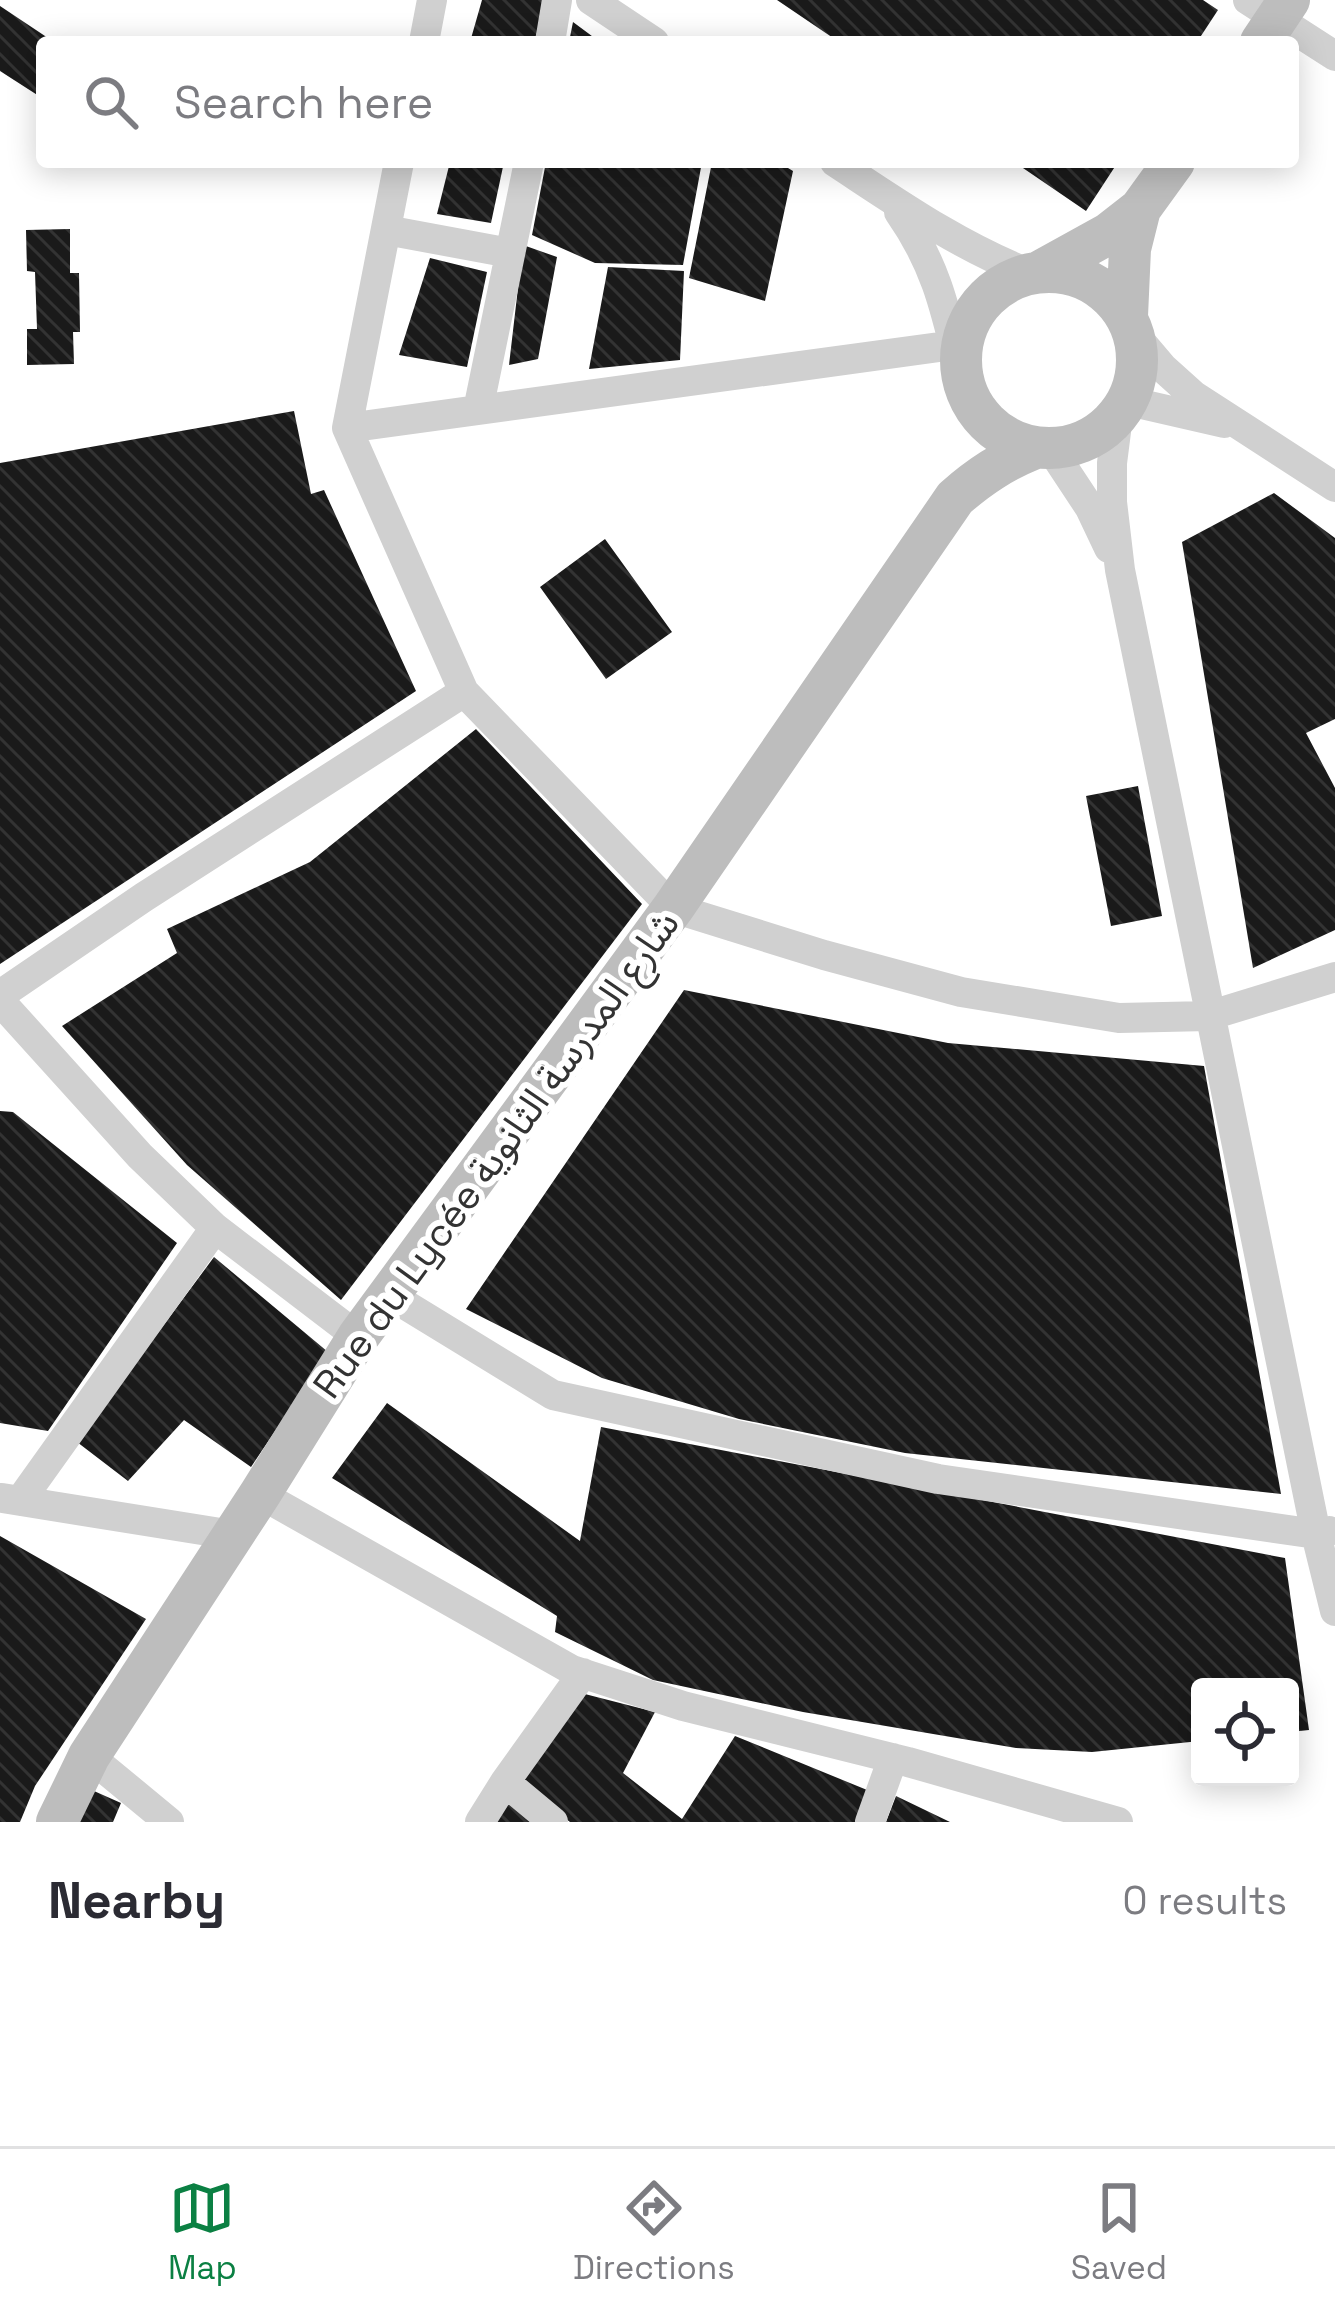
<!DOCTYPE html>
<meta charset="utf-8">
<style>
:root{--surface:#fff;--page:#f7f7f7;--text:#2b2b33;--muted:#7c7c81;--line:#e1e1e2;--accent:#0b8043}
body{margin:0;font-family:"Space Grotesk","Noto Sans Arabic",sans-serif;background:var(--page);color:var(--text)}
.controls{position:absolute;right:36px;bottom:36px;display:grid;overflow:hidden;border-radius:12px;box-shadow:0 6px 30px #0003}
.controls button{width:108px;height:108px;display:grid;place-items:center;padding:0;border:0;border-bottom:3px solid var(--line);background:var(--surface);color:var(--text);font:60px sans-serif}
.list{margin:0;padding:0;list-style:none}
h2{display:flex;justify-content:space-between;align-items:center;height:156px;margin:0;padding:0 48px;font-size:51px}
h2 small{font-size:39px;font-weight:400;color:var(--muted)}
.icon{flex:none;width:66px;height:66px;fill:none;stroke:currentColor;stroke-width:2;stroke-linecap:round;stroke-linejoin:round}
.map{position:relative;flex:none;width:1335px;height:1822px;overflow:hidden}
.search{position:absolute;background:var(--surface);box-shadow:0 6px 30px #0003;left:36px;right:36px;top:36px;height:132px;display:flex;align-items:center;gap:30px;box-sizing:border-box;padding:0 42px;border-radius:12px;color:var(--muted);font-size:45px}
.sheet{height:324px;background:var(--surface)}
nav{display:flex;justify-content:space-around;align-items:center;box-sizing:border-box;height:168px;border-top:3px solid var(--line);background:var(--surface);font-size:33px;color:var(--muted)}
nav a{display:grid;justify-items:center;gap:6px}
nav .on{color:var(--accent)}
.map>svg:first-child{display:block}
.building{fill:url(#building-back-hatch)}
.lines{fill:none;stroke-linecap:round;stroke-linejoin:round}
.street{stroke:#d0d0d0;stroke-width:30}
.secondary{stroke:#bdbdbd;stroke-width:42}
.labels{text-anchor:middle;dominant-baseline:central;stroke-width:12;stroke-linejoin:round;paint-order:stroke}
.street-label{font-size:39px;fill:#333;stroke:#fff}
</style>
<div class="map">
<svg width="1335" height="1822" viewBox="0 0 1335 1822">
<defs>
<pattern id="building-back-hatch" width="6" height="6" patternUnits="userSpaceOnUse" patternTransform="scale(3)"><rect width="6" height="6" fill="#1a1a1a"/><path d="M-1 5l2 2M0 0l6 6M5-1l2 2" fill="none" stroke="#333"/></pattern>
</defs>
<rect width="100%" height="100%" fill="#fff"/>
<path class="building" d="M482 0H547L534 42H470Z
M777 0H1203L1218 10 1197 42H839Z
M0 6 54 42H42V98L0 71Z
M573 22 600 42H569Z
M450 162H504L491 223 437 214Z
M546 162H702L683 265 595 263 532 235Z
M712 162H778L793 171 765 301 689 278Z
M1014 162H1118L1086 211Z
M70 229V273H79L80 332H73L74 364 27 365V329H37L35 272 27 271 26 230Z
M523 245 557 257 538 359 509 365Z
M430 258 487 272 467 367 399 355Z
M608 267 684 271 680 360 589 369Z
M294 411 311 494 324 490 416 691 0 964V463Z
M1274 493 1335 538V719L1306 733 1335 788V930L1253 968 1182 542Z
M605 539 672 632 606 679 540 587Z
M476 729 642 904 341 1300 187 1165 62 1026 177 953 167 929 310 862Z
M1138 786 1162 916 1111 926 1086 796Z
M684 990 948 1043 1204 1066 1281 1494 905 1453 739 1419 602 1378 466 1309Z
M0 1111 13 1112 177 1243 48 1431 0 1423Z
M214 1257 328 1352 251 1467 184 1420 128 1481 77 1442Z
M387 1403 580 1541 601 1427 1285 1558 1309 1730 1290 1732V1687H1200V1741L1092 1752 1016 1748 803 1712 653 1680 555 1632 557 1616 332 1478Z
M0 1536 146 1619 35 1786 20 1822H0Z
M581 1693 655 1712 623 1773 682 1819 735 1736 872 1792 862 1822H570L516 1781Z
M85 1787 121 1803 113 1822H70Z
M896 1796 950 1822H886Z
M507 1797 536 1822H490Z"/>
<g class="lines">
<path class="street" d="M591 0 654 42
M1248 0 1335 56
M424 42 432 0
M550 42 557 0
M399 162 347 428 464 692 673 908 824 955 961 992 1119 1018 1208 1016 1335 977
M835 162C899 204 957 245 1028 273
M899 212C937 266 946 312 961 374
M386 230 510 253
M1135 335 1163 368 1193 395 1335 487
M1128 401 1224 423
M478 410 529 162
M1118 416 1112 463V502L1120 570 1316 1534 1335 1611
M347 428 954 345
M1051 449 1090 508 1109 548
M0 995 144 897 464 692
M0 1001 140 1156 215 1228 358 1337
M391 1296 553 1395 938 1479 1316 1534 1329 1531
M260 1494 572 1670 683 1706 908 1762 1118 1822
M2 1498 233 1535
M20 1501 215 1228
M89 1756 169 1822
M480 1822 505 1782
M553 1822 505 1782 583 1673
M870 1822 893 1758"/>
<path class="secondary" d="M1261 42 1289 0
M1041 271 1108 234 1140 209 1174 162
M961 360a88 88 0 1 1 176 0a88 88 0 1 1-176 0Z
M1127 316 1130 249 1140 209
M57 1822 89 1756 260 1494 358 1337 673 908 955 498C980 476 1003 461 1035 448"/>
</g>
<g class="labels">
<g class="street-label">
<text transform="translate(496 1154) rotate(-54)">Rue du Lycée شارع المدرسة الثانوية</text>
</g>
</g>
</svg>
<div class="controls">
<button><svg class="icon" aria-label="locate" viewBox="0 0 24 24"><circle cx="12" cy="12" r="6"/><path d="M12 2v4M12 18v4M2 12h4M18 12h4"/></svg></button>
</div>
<div class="search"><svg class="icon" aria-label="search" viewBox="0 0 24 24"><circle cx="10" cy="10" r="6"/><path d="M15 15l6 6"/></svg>Search here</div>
</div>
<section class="sheet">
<h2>Nearby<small>0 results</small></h2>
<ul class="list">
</ul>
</section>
<nav>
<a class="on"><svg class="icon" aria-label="map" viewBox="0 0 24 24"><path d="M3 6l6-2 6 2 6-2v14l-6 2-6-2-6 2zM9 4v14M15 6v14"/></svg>Map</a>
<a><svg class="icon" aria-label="directions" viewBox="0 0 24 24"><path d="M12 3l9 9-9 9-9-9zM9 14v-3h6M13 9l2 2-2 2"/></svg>Directions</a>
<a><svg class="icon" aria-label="saved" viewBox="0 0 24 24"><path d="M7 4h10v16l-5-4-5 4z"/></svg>Saved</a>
</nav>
